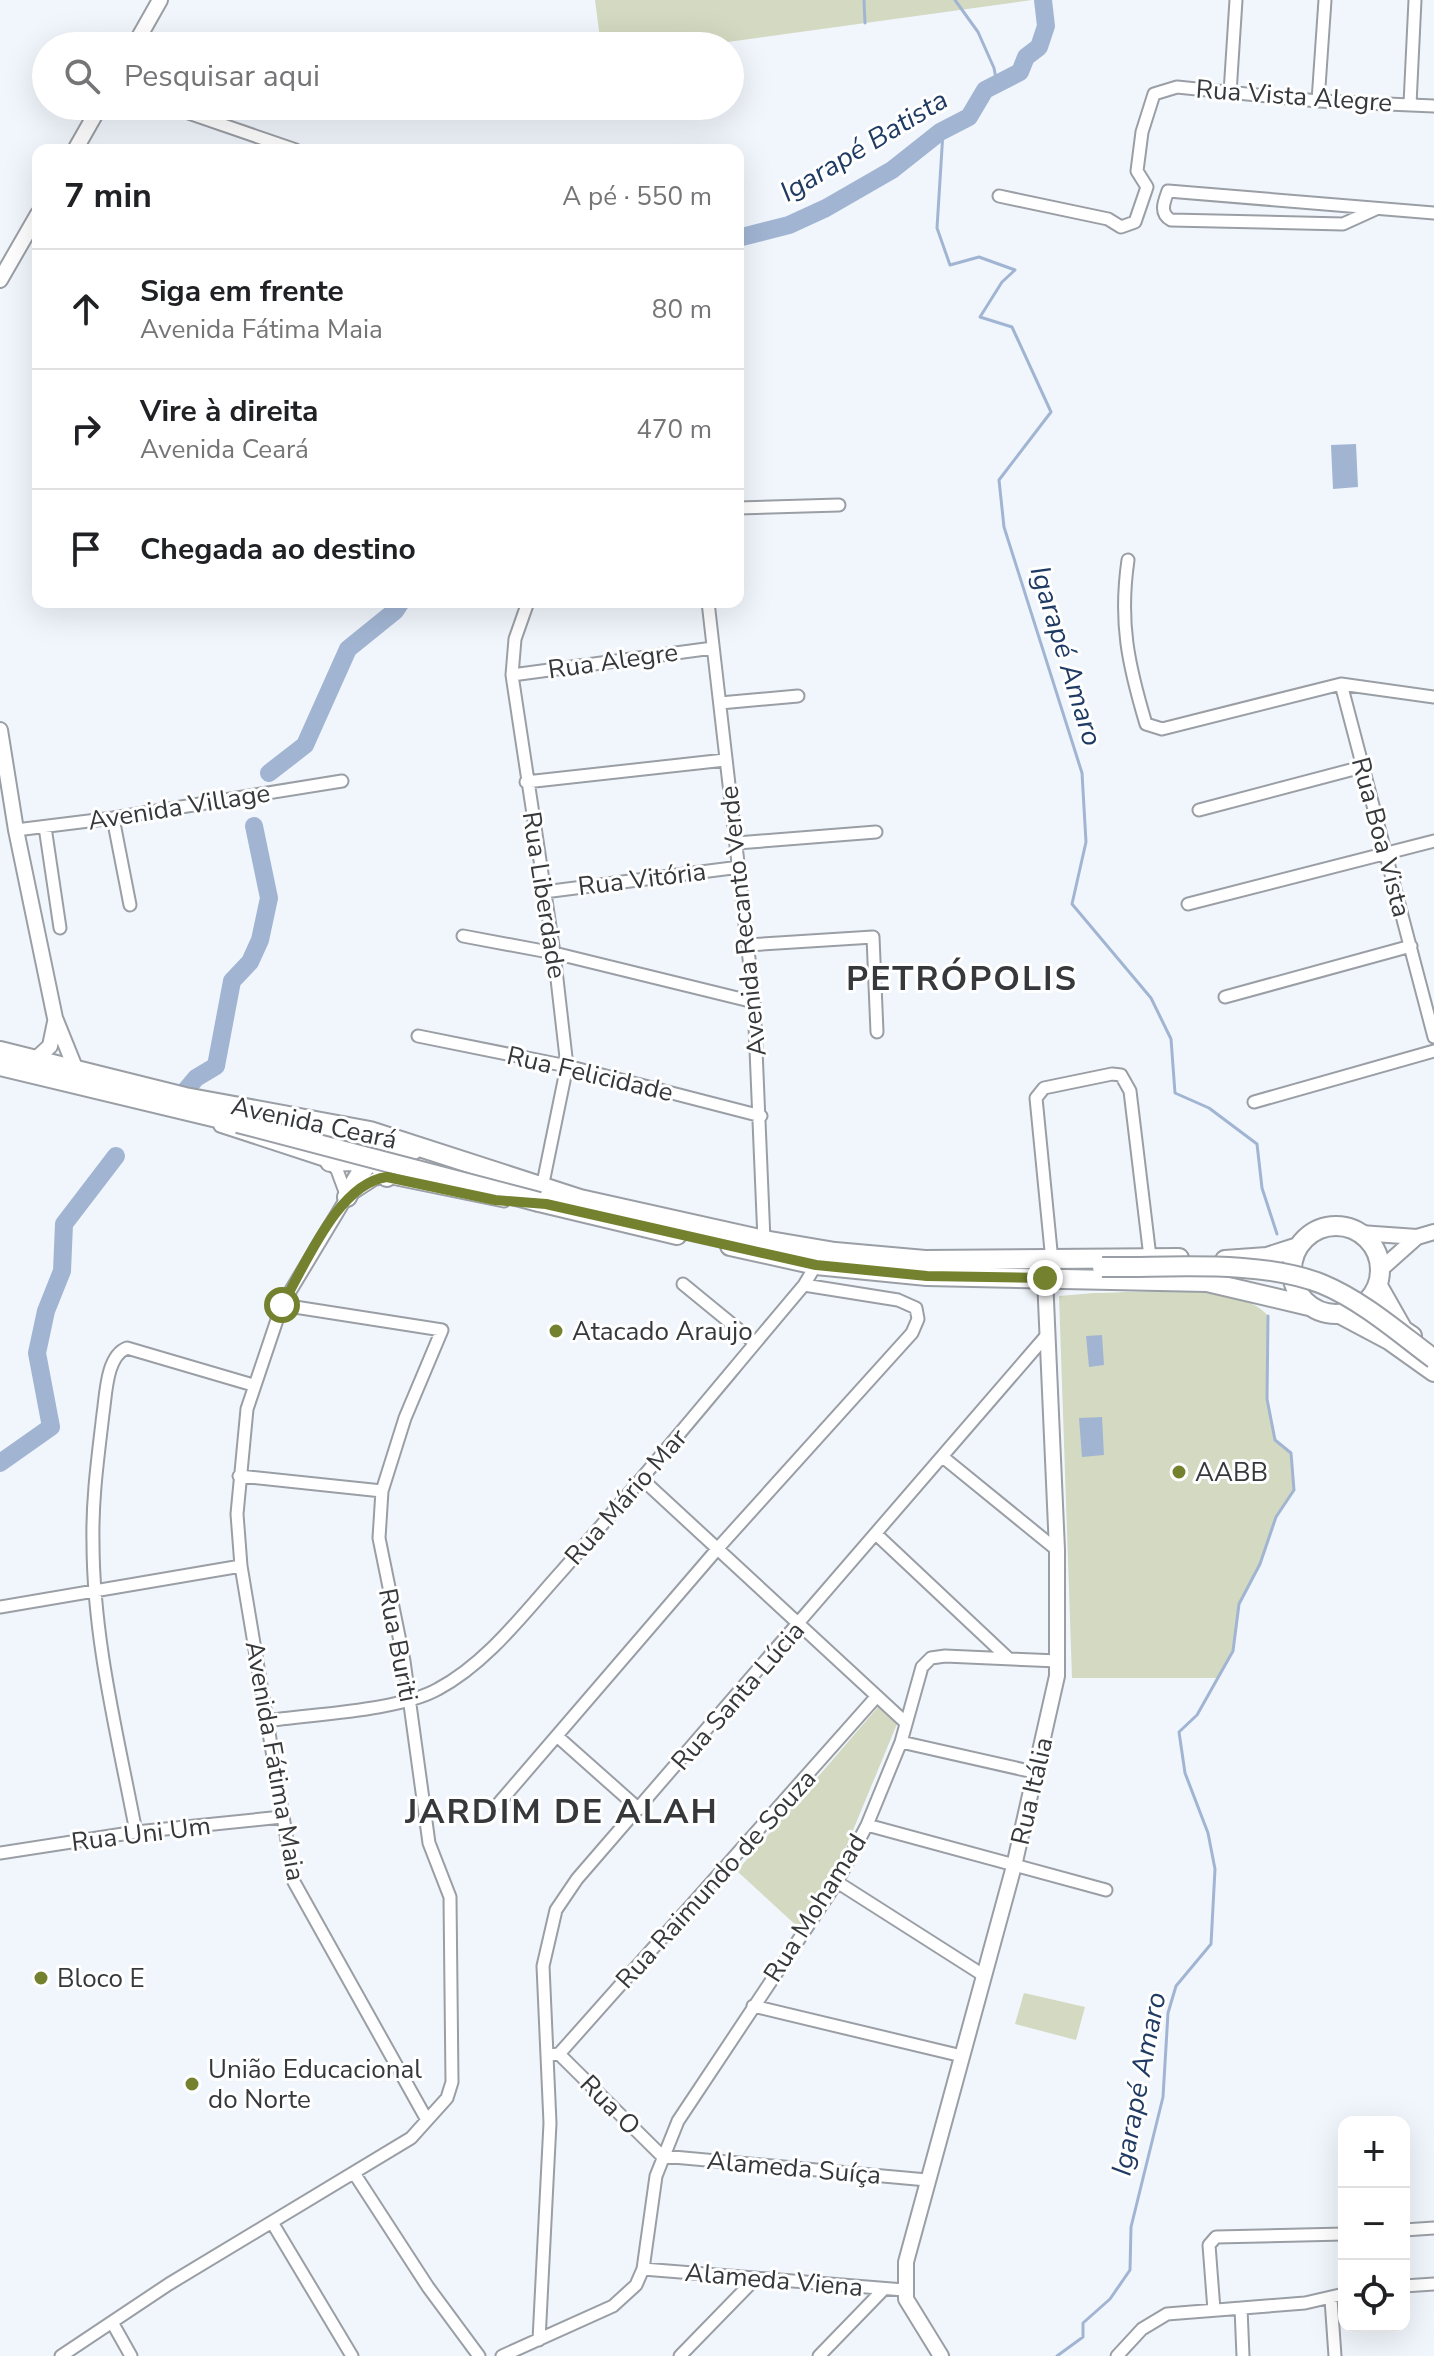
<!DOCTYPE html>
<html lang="pt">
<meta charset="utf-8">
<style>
:root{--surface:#fff;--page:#f2f2f2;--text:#202124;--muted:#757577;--line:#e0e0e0}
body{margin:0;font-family:"Nunito Sans",sans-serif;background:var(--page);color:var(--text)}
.controls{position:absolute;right:24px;bottom:24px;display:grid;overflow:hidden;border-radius:16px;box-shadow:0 8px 32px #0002}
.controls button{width:72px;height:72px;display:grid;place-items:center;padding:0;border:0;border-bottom:2px solid var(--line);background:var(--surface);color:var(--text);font:40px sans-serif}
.stop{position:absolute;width:24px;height:24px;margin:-18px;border:6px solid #74822f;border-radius:50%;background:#fff}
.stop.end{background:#74822f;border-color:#fff;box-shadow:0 2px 8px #0008}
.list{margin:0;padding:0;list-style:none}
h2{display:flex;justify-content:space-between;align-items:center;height:104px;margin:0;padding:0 32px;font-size:34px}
h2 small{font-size:26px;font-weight:400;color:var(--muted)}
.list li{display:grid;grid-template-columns:52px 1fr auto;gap:24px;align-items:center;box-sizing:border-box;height:120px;padding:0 32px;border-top:2px solid var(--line)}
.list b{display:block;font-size:30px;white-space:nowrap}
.list p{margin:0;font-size:26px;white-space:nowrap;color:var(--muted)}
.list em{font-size:26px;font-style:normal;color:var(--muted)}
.icon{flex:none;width:44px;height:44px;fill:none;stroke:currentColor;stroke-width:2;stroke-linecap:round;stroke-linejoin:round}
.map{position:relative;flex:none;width:1434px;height:2356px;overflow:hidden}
.search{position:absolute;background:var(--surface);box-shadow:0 8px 32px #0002;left:32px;top:32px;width:712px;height:88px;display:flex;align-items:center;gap:20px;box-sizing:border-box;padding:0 28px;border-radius:44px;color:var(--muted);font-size:30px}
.panel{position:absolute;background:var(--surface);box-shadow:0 8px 32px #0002;left:32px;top:144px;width:712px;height:464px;border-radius:16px}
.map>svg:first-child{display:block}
.green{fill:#d4d9c1}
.water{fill:#a1b5d3}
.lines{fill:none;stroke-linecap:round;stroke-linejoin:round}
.stream{stroke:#a1b5d3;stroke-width:3}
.river{stroke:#a1b5d3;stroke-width:18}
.minor-casing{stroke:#9a9ea5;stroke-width:15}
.tertiary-casing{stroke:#9a9ea5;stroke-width:18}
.primary-casing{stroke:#9a9ea5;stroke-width:22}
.minor{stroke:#fff;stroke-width:11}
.tertiary{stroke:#fff;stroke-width:14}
.primary{stroke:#fff;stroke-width:18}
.primary-bridge-casing{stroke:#9a9ea5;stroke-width:22;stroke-linecap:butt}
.primary-bridge{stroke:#fff;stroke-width:18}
.route{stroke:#74822f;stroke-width:10}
.poi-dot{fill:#74822f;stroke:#fff;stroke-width:3}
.labels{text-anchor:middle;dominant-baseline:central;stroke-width:6;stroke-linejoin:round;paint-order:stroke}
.street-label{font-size:26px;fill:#36383b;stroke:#fff}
.poi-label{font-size:26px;fill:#36383b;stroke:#fff;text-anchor:start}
.water-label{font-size:28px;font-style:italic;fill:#1f3b63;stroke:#fff}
.district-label{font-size:34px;font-weight:bold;letter-spacing:2px;fill:#36383b;stroke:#fff}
</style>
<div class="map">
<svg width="1434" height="2356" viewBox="0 0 1434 2356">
<rect width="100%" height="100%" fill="#f1f6fd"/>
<path class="green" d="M595 0H1032L699 46H601Z
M1094 1293C1134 1293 1242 1282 1268 1316L1267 1399 1275 1440 1291 1453 1294 1490 1276 1517 1260 1564 1239 1604 1233 1651 1217 1678H1072L1059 1296Z
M878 1707 897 1724 832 1881 799 1928 737 1871Z
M1024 1993 1085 2007 1076 2040 1015 2024Z"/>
<path class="water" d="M1356 444 1358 487 1333 489 1331 445Z
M1102 1335 1104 1365 1089 1367 1086 1336Z
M1102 1417 1104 1455 1082 1457 1079 1418Z"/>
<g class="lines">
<path class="stream" d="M864 0 865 23
M955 0 978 32 994 68 997 84
M943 132 937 228 950 265 979 257 1015 270 1002 282 980 317 1012 327 1051 412 999 480 1004 527 1082 773 1086 842 1072 904 1151 998 1171 1039 1175 1093 1209 1108 1257 1144 1262 1188 1277 1234
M1057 2356 1083 2337V2323L1110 2299 1130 2270 1131 2227 1163 2097 1168 2013 1176 1986 1211 1944 1215 1869 1208 1833 1185 1773 1179 1732 1197 1715 1233 1651 1239 1604 1260 1564 1276 1517 1294 1490 1291 1453 1275 1440 1267 1399 1268 1316"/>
<path class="river" d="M738 238 789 225 826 208 892 170 940 132 969 117 985 90 1020 72 1026 57 1039 47 1046 26 1043 0
M269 773 305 745 348 649 395 611 401 602
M181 1096 196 1078 216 1066 232 981 250 962 260 940 269 898 254 826
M0 1463 51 1427 37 1353 46 1311 62 1271 64 1224 116 1156"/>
<g class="minor-casing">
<path id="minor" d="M1230 93 1236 0
M1318 101 1325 0
M1410 104 1415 0
M168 106 296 150
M999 196 1108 219 1121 227 1135 222 1147 187 1137 171 1142 132 1154 94 1177 87 1318 101 1434 106
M1376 209 1343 224 1171 220C1159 213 1164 202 1168 191L1434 213
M738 508 839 505
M1128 560C1119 622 1128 664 1146 724L1162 729 1341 684 1434 697
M528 602 515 639 512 675 554 953 567 1066 542 1188
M708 602 754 1002 764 1240
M512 675 713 648
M1341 684 1434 1037
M720 703 798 696
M526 782 725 760
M1199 810 1362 767
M113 818 130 905
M45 827 60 928
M16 830 113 818 342 781
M737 843 876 832
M544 892 740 867
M1188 904 1434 841
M463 936 554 953 754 1002
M748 945 873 937 877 1032
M1225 997 1411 946
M418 1036 567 1066 761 1116
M1254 1102 1434 1051
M220 1126 330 1162 337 1170 347 1197
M1052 1261 1036 1098 1044 1088 1112 1074 1121 1075 1130 1091 1150 1257
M683 1284 755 1343
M944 1458 1057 1550
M239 1476 382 1491
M643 1480 906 1723
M876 1534 1009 1659
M0 1607 241 1566
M266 1721C312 1714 399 1711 438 1689 487 1663 524 1613 561 1572 644 1478 723 1381 804 1285L816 1265
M558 1737 639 1809
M901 1742 1038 1773
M499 1803 719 1547 912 1333 918 1319 916 1308 898 1300 804 1285
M867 1825 1106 1890
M136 1832C118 1737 93 1640 93 1542 92 1499 98 1457 103 1414 106 1395 106 1356 127 1348L253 1385
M0 1853 136 1832 282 1817
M837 1882 983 1975
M753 2006 962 2056
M559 2054 662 2156 927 2180
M549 2055 559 2054 877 1696
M427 2120 294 1882 241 1566 237 1514 247 1409 282 1305 347 1197 375 1179 387 1177 504 1201
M354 2173 428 2287 479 2356
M273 2224 352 2356
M1404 2230 1434 2228
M643 2269 904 2290
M1404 2286 1434 2284
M1331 2299 1335 2356
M1241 2308 1243 2356
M1214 2310 1209 2245 1216 2237 1344 2234
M113 2324 131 2356
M539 2340 550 2123 543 1966 556 1910 577 1879 1046 1336
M61 2356 169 2284 411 2138 447 2098 452 2082 450 1897 429 1843 404 1661 379 1538 382 1491 405 1418 442 1330 282 1305
M502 2356 613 2306 636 2285 643 2269 656 2176 678 2121 837 1882 867 1825 901 1742 922 1667 931 1658 945 1656 1058 1661
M680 2356 756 2278
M819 2356 884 2289
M1117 2356 1142 2329 1167 2314 1305 2303 1344 2294"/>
</g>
<g class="tertiary-casing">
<path id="tertiary" d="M134 46 160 0
M75 150 100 106
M0 280 38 214
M0 730 16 830 55 1018 76 1070
M36 1059 50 1046 55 1022
M1360 1233 1417 1237 1434 1232
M1380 1270 1417 1237
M941 2356 906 2299V2262L1014 1866 1057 1676V1550L1045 1278"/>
</g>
<g class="primary-casing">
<path id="primary" d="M0 1051 185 1097 370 1131 580 1199 764 1240 835 1252 925 1260 1179 1258
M0 1066 238 1123
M387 1150 380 1167 387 1177
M330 1162 353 1161 356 1148 342 1134 331 1131
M347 1197C363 1167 375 1143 413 1150
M539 1202 677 1235
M1292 1270a44 44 0 1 1 88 0a44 44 0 1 1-88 0Z
M730 1246 816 1265 927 1276 1207 1282 1309 1306
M1225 1260 1267 1257 1298 1247
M1378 1286 1403 1330 1412 1336
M1340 1314 1389 1340 1434 1372"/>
</g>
<use href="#minor" class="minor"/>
<use href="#tertiary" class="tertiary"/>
<use href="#primary" class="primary"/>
<g class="primary-bridge-casing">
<path id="primary-bridge" d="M238 1123 539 1202
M1102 1267C1170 1268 1259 1259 1322 1284 1363 1301 1399 1333 1434 1359"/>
</g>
<use href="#primary-bridge" class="primary-bridge"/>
</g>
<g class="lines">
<path class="route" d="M282 1305C305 1266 338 1183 387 1177L495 1200 546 1204 816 1265 927 1276 1045 1278"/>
</g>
<g class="poi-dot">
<circle cx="556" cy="1331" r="8"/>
<circle cx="1179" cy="1472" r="8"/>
<circle cx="41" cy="1978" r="8"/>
<circle cx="192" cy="2084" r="8"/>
</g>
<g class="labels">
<g class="street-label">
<text transform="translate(1294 96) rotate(4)">Rua Vista Alegre</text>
<text transform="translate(613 661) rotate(-8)">Rua Alegre</text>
<text transform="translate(179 807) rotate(-9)">Avenida Village</text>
<text transform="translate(1381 837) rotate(75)">Rua Boa Vista</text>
<text transform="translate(642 879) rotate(-7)">Rua Vitória</text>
<text transform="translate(544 895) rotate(81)">Rua Liberdade</text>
<text transform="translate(743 921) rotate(-96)">Avenida Recanto Verde</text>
<text transform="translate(590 1074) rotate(13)">Rua Felicidade</text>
<text transform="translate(314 1123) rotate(12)">Avenida Ceará</text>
<text transform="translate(626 1497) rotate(-49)">Rua Mário Mar</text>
<text transform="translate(398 1645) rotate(79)">Rua Buriti</text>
<text transform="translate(738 1696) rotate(-49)">Rua Santa Lúcia</text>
<text transform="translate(275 1761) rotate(80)">Avenida Fátima Maia</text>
<text transform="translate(1032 1791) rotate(-77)">Rua Itália</text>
<text transform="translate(141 1834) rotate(-7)">Rua Uni Um</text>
<text transform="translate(716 1879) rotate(-48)">Rua Raimundo de Souza</text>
<text transform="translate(815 1908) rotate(-58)">Rua Mohamad</text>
<text transform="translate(610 2105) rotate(45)">Rua O</text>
<text transform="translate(794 2168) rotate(5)">Alameda Suíça</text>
<text transform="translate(774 2280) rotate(5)">Alameda Viena</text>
</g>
<g class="poi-label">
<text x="572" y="1331">Atacado Araujo</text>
<text x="1195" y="1472">AABB</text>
<text x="57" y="1978">Bloco E</text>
<text x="208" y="2069">União Educacional<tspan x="208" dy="30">do Norte</tspan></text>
</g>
<g class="water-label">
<text transform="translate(864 146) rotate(-31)">Igarapé Batista</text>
<text transform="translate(1066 656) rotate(73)">Igarapé Amaro</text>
<text transform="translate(1139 2084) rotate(-79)">Igarapé Amaro</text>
</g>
<g class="district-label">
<text x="962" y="979">PETRÓPOLIS</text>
<text x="562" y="1812">JARDIM DE ALAH</text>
</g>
</g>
</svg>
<div class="controls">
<button>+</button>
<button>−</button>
<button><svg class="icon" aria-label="locate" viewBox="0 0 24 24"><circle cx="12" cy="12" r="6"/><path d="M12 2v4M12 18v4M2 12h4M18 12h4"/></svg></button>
</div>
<div class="stop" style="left:282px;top:1305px"></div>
<div class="stop end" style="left:1045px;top:1278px"></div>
<div class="search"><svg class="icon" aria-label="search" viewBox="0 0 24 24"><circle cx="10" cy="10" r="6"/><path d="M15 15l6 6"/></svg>Pesquisar aqui</div>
<section class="panel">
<h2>7 min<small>A pé · 550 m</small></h2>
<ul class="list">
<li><svg class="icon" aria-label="ahead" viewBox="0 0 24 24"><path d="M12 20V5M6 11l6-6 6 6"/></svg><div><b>Siga em frente</b><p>Avenida Fátima Maia</p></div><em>80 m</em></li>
<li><svg class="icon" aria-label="right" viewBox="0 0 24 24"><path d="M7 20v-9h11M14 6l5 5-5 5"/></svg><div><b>Vire à direita</b><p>Avenida Ceará</p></div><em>470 m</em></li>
<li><svg class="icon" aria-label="arrive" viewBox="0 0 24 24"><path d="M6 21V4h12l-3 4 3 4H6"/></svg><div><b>Chegada ao destino</b></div></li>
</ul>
</section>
</div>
